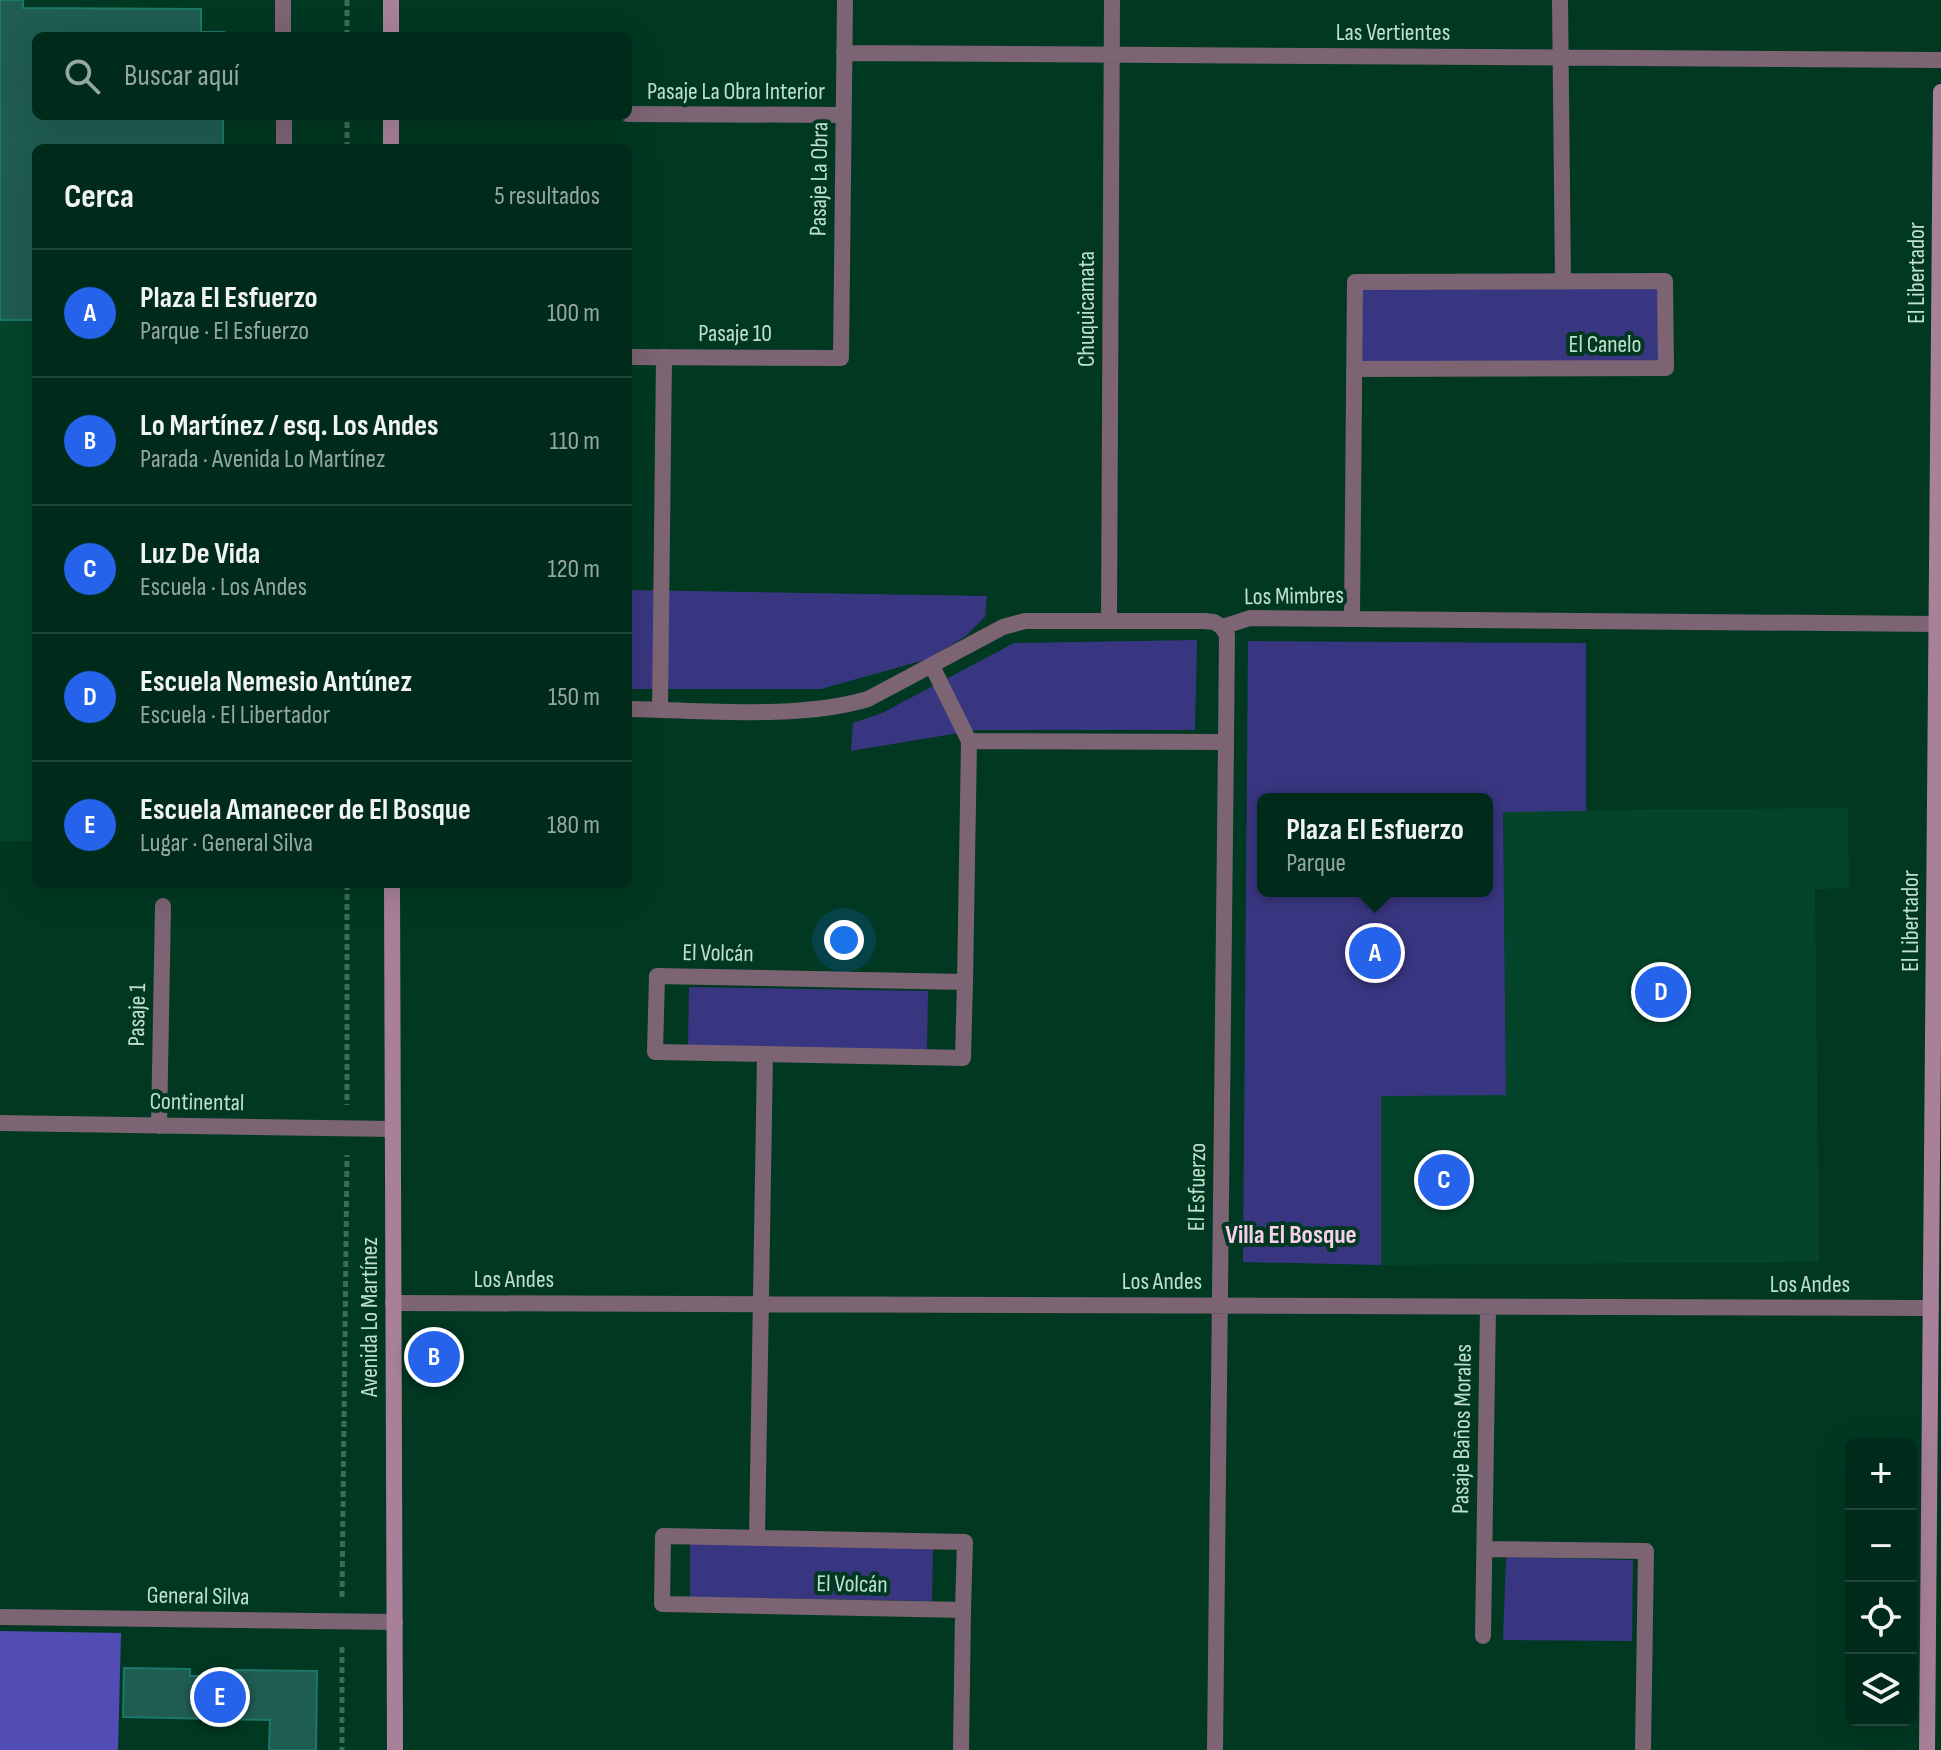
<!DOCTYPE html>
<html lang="es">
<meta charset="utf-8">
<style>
:root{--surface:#002a1a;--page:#0a3223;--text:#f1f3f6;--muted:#95a7a2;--line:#224639;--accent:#2563eb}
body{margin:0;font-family:"Sofia Sans Condensed",sans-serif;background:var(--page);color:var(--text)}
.controls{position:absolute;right:24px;bottom:24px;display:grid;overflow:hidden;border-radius:12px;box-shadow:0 8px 32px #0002}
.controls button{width:72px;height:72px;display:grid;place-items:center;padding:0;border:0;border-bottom:2px solid var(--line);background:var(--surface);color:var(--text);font:40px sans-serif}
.you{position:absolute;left:844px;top:940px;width:28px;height:28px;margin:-20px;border:6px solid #fff;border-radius:50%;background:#1a73e8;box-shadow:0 0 0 12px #1a73e833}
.badge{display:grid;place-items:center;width:52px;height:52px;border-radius:50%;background:var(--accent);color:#fff;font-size:26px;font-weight:700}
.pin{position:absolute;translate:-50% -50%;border:4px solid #fff;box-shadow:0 2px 8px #0006}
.popup{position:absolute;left:1257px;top:793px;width:236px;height:104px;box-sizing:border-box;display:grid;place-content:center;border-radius:12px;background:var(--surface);filter:drop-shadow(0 2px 6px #0005);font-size:26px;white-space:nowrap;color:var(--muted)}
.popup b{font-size:30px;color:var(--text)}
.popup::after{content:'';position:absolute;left:50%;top:100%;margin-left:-16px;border:16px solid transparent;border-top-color:var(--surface)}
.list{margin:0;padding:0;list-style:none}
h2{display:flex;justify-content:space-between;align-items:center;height:104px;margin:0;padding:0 32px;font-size:34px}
h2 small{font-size:26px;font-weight:400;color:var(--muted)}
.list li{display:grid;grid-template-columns:52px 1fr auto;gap:24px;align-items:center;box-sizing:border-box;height:128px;padding:0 32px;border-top:2px solid var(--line)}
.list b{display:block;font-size:30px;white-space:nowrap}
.list p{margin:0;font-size:26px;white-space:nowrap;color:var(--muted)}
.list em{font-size:26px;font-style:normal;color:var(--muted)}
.icon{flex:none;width:44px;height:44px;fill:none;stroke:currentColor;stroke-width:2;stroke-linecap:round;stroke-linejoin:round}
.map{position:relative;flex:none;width:1941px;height:1750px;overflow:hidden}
.search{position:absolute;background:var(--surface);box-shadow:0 8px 32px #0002;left:32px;top:32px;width:600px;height:88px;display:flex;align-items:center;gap:20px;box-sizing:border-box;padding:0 28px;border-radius:12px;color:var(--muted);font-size:30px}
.panel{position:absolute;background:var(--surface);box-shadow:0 8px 32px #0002;left:32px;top:144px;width:600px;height:744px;border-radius:12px}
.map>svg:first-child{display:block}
.built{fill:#04442b}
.green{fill:#393681;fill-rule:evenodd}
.forest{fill:#524db5}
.building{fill:#1f5c52;stroke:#1c786b;stroke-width:2}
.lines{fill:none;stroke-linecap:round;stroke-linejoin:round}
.path{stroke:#3b6c57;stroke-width:5;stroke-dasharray:6 4;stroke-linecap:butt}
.lane{stroke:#7c6473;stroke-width:16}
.street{stroke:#7c6473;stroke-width:16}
.secondary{stroke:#a88199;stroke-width:16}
.labels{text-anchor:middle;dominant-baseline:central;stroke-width:8;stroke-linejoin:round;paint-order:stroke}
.street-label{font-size:24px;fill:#bfe0ce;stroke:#003822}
.neighbourhood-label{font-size:26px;font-weight:bold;fill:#facfea;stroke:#003822}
</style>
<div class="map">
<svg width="1941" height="1750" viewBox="0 0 1941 1750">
<rect width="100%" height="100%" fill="#003822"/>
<path class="built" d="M0 321H36V841H0Z
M1848 808 1849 888 1815 889 1819 1262 1381 1265V1095L1506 1094 1503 811Z"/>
<path class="green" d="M1665 281 1666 368 1354 369 1355 282Z
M628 590 987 596 985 617 966 636 928 659 821 689H628Z
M1197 640 1195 730H977L851 751 853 723 882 713 1014 643Z
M1248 641 1586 643V811L1503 812 1506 1095 1381 1096V1265L1243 1262ZM1487 799V891H1263V799Z
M689 987 928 991 927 1050 688 1046Z
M690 1542 933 1547 932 1601 690 1597Z
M1506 1557 1633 1560 1632 1641 1503 1640Z"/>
<path class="forest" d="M0 1631 121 1633 118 1750H0Z"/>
<path class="building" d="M0 0H23V8L201 9V32H224V36H36V116H223V148H36V320H0Z
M124 1668 190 1669V1676H232V1670L317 1671 316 1750H269L270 1720 123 1717Z"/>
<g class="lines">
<path class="path" d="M347 0V36
M347 148V116
M347 884V1105
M342 1597 347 1155
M342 1647V1750"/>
<path class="lane" d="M283 0V36
M284 116V148"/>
<path class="street" d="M1560 0 1563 281
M844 53 1941 60
M628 114 844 115
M628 357 841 358 845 0
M1109 619 1112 0
M1352 619 1355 282 1665 281 1666 368 1354 369
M1222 627 1250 618 1936 624
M932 666 969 741 965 982
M628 709C703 710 797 720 868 699L1003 627 1025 621H1204L1214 622 1222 627
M660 709 664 357
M969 741 1226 742
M657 976 965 982 963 1058 655 1052Z
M0 1123 393 1129
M159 1126 163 906
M393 1303 1931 1308
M663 1536 965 1542 963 1610 662 1604Z
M757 1538 765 1054
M1485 1549 1646 1551 1643 1750
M0 1617 395 1622
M1483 1636 1488 1308
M961 1750 963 1610
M1215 1750 1226 742 1227 635 1222 627"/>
<path class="secondary" d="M391 36V0
M391 148V116
M392 884 395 1750
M1927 1750 1941 92"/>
</g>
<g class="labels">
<g class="street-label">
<text x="1393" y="32">Las Vertientes</text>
<text x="736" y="91">Pasaje La Obra Interior</text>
<text transform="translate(819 179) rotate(-89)">Pasaje La Obra</text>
<text transform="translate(1916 273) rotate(-90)">El Libertador</text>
<text transform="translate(1086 309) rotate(-90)">Chuquicamata</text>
<text x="735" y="333">Pasaje 10</text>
<text x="1605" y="344">El Canelo</text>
<text transform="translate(1294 596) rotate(-1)">Los Mimbres</text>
<text transform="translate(1910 921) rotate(-90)">El Libertador</text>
<text transform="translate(718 953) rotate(1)">El Volcán</text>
<text transform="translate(137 1015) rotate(-89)">Pasaje 1</text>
<text transform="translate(197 1102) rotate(1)">Continental</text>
<text transform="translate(1197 1187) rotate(-89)">El Esfuerzo</text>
<text x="514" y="1279">Los Andes</text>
<text x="1162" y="1281">Los Andes</text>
<text x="1810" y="1284">Los Andes</text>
<text transform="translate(369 1317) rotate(-90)">Avenida Lo Martínez</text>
<text transform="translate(1462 1429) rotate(-89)">Pasaje Baños Morales</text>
<text transform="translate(852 1584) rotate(1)">El Volcán</text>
<text transform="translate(198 1596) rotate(1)">General Silva</text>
</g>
<g class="neighbourhood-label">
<text x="1291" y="1235">Villa El Bosque</text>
</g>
</g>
</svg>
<div class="controls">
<button>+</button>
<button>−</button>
<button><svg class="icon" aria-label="locate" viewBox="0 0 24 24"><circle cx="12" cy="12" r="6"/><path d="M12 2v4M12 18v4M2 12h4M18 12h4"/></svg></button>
<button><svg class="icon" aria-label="layers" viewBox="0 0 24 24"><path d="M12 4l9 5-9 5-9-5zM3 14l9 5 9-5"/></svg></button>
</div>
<div class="you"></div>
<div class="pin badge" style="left:1375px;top:953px">A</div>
<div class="popup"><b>Plaza El Esfuerzo</b>Parque</div>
<div class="pin badge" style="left:434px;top:1357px">B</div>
<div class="pin badge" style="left:1444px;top:1180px">C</div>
<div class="pin badge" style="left:1661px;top:992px">D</div>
<div class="pin badge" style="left:220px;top:1697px">E</div>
<div class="search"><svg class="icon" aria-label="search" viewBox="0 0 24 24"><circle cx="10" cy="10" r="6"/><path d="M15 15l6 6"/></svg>Buscar aquí</div>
<section class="panel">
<h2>Cerca<small>5 resultados</small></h2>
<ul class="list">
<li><span class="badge">A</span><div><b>Plaza El Esfuerzo</b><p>Parque · El Esfuerzo</p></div><em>100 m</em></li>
<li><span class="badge">B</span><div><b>Lo Martínez / esq. Los Andes</b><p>Parada · Avenida Lo Martínez</p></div><em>110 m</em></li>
<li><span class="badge">C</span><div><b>Luz De Vida</b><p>Escuela · Los Andes</p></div><em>120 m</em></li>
<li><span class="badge">D</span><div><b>Escuela Nemesio Antúnez</b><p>Escuela · El Libertador</p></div><em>150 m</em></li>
<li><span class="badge">E</span><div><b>Escuela Amanecer de El Bosque</b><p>Lugar · General Silva</p></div><em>180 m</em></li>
</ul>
</section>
</div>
